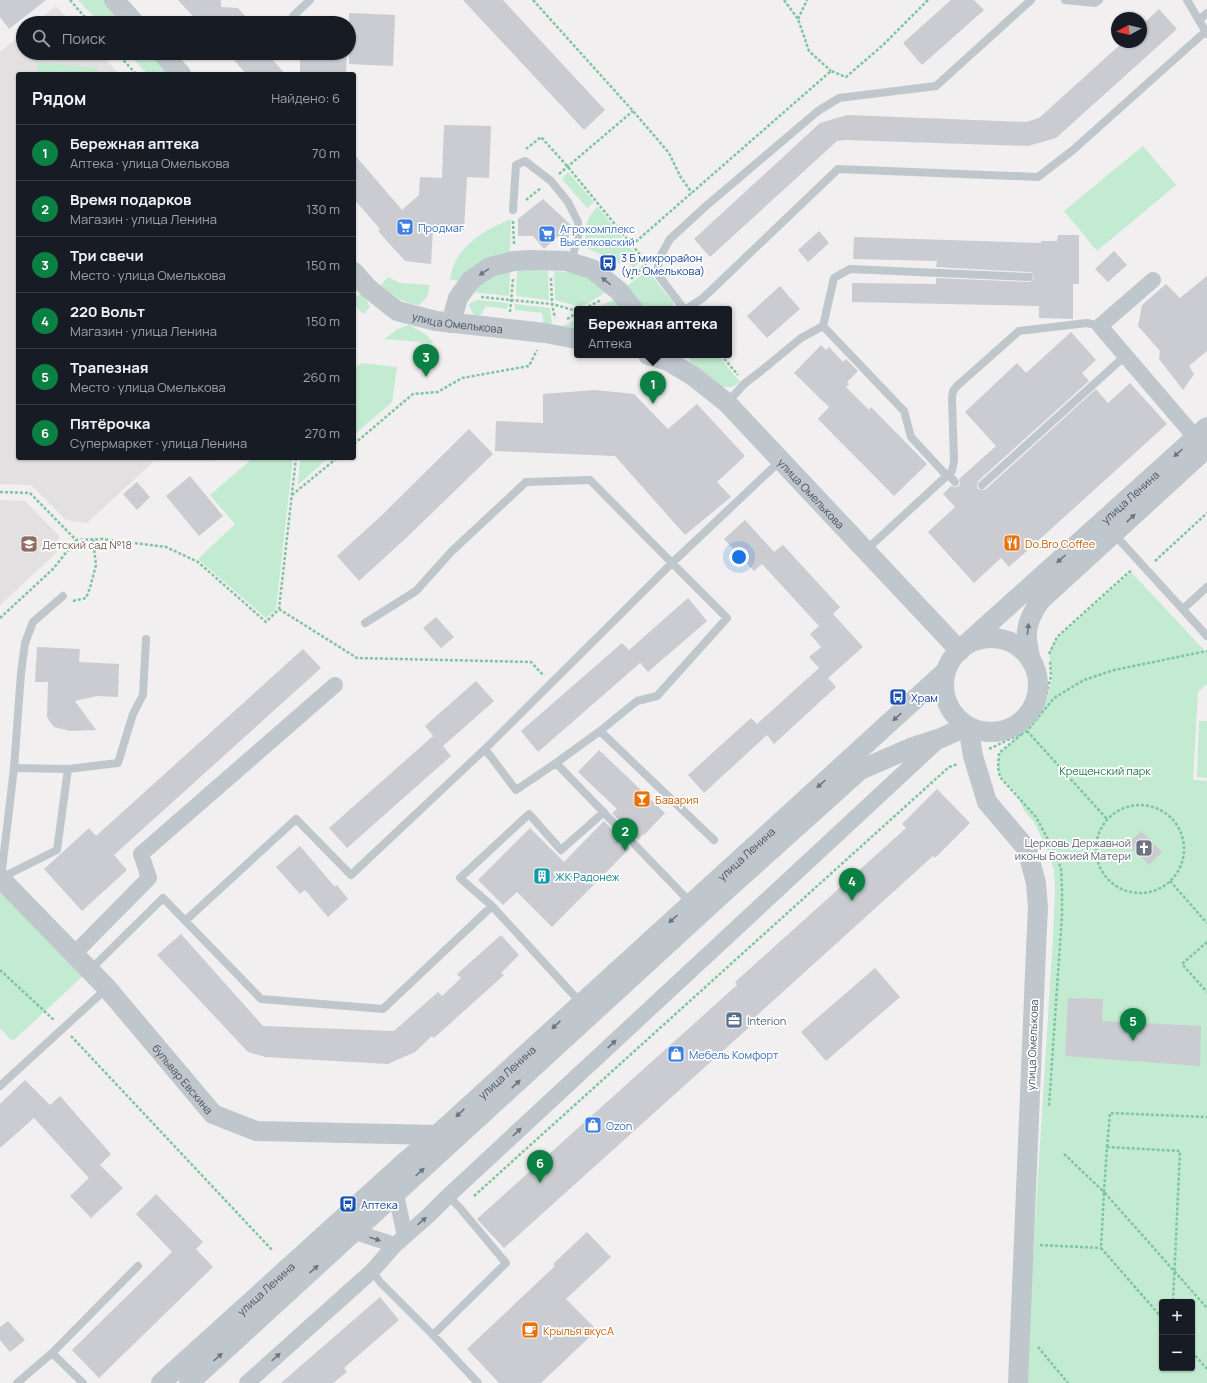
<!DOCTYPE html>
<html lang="ru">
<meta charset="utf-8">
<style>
:root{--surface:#171b24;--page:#242831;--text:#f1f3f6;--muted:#9ea1a6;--line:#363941;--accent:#0b8043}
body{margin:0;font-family:Manrope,sans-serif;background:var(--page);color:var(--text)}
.controls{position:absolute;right:12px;bottom:12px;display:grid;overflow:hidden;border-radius:4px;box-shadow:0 1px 3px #0004}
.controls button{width:36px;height:36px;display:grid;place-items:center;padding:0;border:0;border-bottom:1px solid var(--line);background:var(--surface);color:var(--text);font:20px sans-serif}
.compass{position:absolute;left:1111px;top:12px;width:36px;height:36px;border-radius:50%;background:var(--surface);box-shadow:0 1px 3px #0004;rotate:262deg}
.you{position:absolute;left:739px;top:557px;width:14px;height:14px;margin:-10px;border:3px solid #fff;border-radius:50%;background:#1a73e8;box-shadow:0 0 0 6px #1a73e833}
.badge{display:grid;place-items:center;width:26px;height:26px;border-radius:50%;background:var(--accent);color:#fff;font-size:13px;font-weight:700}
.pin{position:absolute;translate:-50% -33px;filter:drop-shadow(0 1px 2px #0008)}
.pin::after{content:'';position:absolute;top:21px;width:14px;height:12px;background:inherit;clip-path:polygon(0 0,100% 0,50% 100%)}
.popup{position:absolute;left:574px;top:306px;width:158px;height:52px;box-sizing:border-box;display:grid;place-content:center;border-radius:4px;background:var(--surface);filter:drop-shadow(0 1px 3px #0005);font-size:13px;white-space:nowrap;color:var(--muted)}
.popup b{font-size:15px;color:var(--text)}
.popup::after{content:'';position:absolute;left:50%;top:100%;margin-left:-8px;border:8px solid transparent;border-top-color:var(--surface)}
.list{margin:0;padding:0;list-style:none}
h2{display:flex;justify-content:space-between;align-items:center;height:52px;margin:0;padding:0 16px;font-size:17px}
h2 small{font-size:13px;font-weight:400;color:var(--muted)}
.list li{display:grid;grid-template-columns:26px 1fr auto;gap:12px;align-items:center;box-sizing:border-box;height:56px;padding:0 16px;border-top:1px solid var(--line)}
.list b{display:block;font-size:15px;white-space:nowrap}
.list p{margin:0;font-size:13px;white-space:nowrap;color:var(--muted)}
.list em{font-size:13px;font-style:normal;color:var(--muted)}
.icon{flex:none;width:22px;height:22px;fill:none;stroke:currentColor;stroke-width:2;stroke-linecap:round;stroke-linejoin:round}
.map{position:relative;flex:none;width:1207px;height:1383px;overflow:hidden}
.search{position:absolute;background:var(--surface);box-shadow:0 1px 3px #0004;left:16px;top:16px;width:340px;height:44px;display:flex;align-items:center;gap:10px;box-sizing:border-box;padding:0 14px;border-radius:22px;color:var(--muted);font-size:15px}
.panel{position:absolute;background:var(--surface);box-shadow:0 1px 3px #0004;left:16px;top:72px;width:340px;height:388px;border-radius:4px}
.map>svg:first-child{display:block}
.education{fill:#e2e0e0}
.green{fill:#c2ebd1;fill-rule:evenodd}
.building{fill:#caccd1}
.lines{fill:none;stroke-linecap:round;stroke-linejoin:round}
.path{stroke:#7ec5a0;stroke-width:2.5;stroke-dasharray:3 2;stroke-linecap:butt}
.service{stroke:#bfc7cd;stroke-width:8}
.minor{stroke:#bfc7cd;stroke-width:16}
.tertiary{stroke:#bfc7cd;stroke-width:20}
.oneway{fill:#6c767d}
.labels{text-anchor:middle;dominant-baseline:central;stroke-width:3.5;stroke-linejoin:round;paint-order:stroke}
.shop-label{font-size:11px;fill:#366cbe;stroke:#fff;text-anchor:start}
.transit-label{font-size:11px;fill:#164399;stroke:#fff;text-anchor:start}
.street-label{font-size:11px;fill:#49535b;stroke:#fff}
.food-label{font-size:11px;fill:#c56008;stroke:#fff;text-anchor:start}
.education-label{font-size:11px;fill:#785e54;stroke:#fff;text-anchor:start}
.park-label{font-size:11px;fill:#207549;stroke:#fff}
.worship-label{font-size:11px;fill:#5b616d;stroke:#fff;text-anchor:end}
.culture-label{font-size:11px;fill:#0d838f;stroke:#fff;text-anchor:start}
.service-label{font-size:11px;fill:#4e5e75;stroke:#fff;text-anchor:start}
</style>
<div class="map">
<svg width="1207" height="1383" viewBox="0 0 1207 1383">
<rect width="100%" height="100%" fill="#f1efef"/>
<path class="education" d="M56 6 72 23H35Z
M23 33V53H100L119 74H18V458H217L214 461H154L87 523 66 520 31 485 0 484V52Z
M0 500 25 501 59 536 56 553 0 605Z"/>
<path class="green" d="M78 0H104L126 23H100Z
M128 53H154L174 74H147Z
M38 62 98 68V74H37Z
M1143 146 1176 185 1097 251 1064 211Z
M568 172 594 202 587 208 562 179Z
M598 207 641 261 633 268 625 259 619 264 610 253 604 256 587 248C584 231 584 219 598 207Z
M511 219 510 252 458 281 450 279C451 274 452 269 454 264 464 242 488 228 511 219Z
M517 269 548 271 549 300 516 296Z
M510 270 509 296 472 292 488 277Z
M647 270 673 302V309H645L626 287Z
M554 271 576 273 592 279 607 292 581 307 555 300Z
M388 277 400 283 430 285 427 297 419 305C403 304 392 295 381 285Z
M363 292 370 307 363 314 354 304V299Z
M477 300 508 303 507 309 486 306 478 319 472 312 469 304Z
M615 300 625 309H595L608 302Z
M515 304 550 308 552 323 544 327 542 313 515 310Z
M577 319V330L561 327Z
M409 325 425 334 434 343 384 339 398 329Z
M688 355H718L740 382 732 387H722L692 364Z
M361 363 397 367 392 402 354 435V369Z
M253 458H293L276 609 266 618 198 559 235 524 210 495Z
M300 458H328L298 485Z
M1131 572 1207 653V684L1198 692 1193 780 1207 781V1383H1025L1053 937 1055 890 1054 870 1047 849 1034 822 1024 810 1015 791 1001 777 998 768 1000 753C1022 733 1050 709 1052 676 1052 668 1048 659 1050 651 1051 647 1055 642 1057 638ZM1162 1302H1192V1368H1162Z
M1199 721H1207V778L1197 777Z
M0 885 83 976 15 1039 11 1040 0 1028Z"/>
<path class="building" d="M0 0H46L9 29 0 17Z
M178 0H221V7L238 8 246 17 238 23H199Z
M463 0H503L605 110 584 130Z
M951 0H974L984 10 922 65 903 43Z
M1159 9 1177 29 1056 138 1028 146 846 140 837 141 710 257 694 239 820 123 847 115 1026 122 1039 118 1123 42H1141V26Z
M349 13 395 15 393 66 349 64Z
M228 53H267L285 74H246Z
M300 53H347L346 74H300Z
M444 125 491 126 489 178 467 177 464 230 433 229 431 264 405 261 378 231 380 229 354 199V154L402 210 419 195 420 177 442 178Z
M543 199 572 226 568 239 558 236 544 249 533 236H518V219Z
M819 231 829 243 808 262 798 250Z
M1058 235H1079V284H1073V319L1039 318V306L852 302V283L936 284V278L1029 282 1033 280 1034 277 1032 273 1029 272 936 267 937 261 853 259 854 237 1041 243V241H1057Z
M1114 251 1127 265 1108 282 1095 269Z
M1207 276V351L1189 366 1194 374 1183 390 1159 359 1160 351 1138 326 1142 305 1166 284 1180 298Z
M780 286 800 309 767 338 747 316Z
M1071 332 1096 360 1082 373 1089 381 978 481 977 486 978 489 983 490 986 489 1096 389 1108 403 1130 383 1167 424 1009 567 1001 558 974 583 928 532 955 507 943 494 951 486 956 487 959 486 960 483 959 479 996 446 965 412 1017 363 1026 373Z
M821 345 826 350 829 347 843 362 846 359 858 371 847 382 849 384 846 387 869 410 871 407 927 464 894 496 818 419 829 407 794 373Z
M595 390 634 394 668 429 697 404 745 456 717 482 731 497 685 535 615 456 495 451 496 421 543 423V394Z
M469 429 493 454 405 539 359 581 337 556 382 515Z
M190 476 223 516 199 536 166 496Z
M137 482 150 497 137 510 123 494Z
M745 520 774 552 783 545 840 607 833 614 863 647 828 678 836 687 774 744 767 735 704 793 688 775 751 718 757 724 819 668 809 657 821 647 810 634 819 626 762 564 754 571 724 539Z
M688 598 707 621 648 672 640 663 538 752 521 731 622 643 629 650Z
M436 617 454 637 441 648 423 628Z
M37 647 80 649 79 662 119 664 118 697 97 696 75 701 96 730 70 731 54 727 50 722 47 717 48 682H35Z
M303 649 321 668 114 855 127 870 82 911 44 869 89 828 96 836Z
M476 681 494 701 443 746 451 756 347 848 329 828 433 736 425 726Z
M599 750 665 813 644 835 643 834 638 840 612 813 617 809 578 772Z
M937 789 970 823 935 858 933 856 753 1019 755 1022 504 1248 477 1219 737 985 735 982 906 828 902 824Z
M604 821 630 848 552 927 517 892 503 905 478 880 530 828 564 862Z
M1141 831 1162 852 1149 865 1128 844Z
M300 846 335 887 337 885 348 899 328 917 305 890 300 894 276 867Z
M181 934 263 1026 394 1031 438 992 442 996 461 978 457 974 501 935 519 955 501 973 504 975 434 1038 432 1036 415 1052 388 1064 265 1057 248 1052 157 955Z
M875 968 900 997 826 1061 801 1032Z
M1068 998 1103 999 1102 1021 1201 1026 1200 1066 1065 1056Z
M25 1080 50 1105 60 1096 111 1154 100 1165 123 1188 91 1218 70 1196 89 1178 34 1118 0 1148V1104Z
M156 1194 203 1242 196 1249 213 1267 99 1378 72 1350 172 1252 136 1214Z
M587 1232 611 1257 566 1299 597 1330 541 1383H499L467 1349 555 1266 553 1264Z
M380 1297 399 1320 344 1368 347 1372 333 1383H281Z
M8 1321 25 1340 10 1352 0 1340V1327Z"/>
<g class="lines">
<path class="path" d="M70 0 90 23
M533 0 633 111 669 153 680 176 692 193
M784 0 798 19 809 51 831 71
M798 19 807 0
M117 53 136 74
M526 149 541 137 568 167 646 262
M559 174 633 111
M526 200 541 188
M513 221 514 244
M632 245 831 71 846 77 883 45 928 0
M551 278 552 304 555 318
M631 279 646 264
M481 297 552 304 577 311
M584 309 601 300
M510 312 513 279
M567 319 577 313
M721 355 738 375
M354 444 413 394 438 392 462 378 529 366 537 350
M0 492 30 493 76 540 103 539 166 547 198 562 266 622 279 609 296 458
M292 495 337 458
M1155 561 1207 513
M73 601 86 598 90 588 96 565 93 540
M279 609 357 658 531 662 544 676
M0 618 53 569 76 540
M1049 654 1057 637 1129 572 1132 571
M1030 725 1046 696 1051 676 1050 661
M1027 731 1107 819
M1022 734 999 753 998 768 1000 777 1036 817 1052 847 1061 868 1062 890V915L1049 1106
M989 749 1027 731 1054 698 1084 680 1114 670 1207 651
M1096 849a44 44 0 1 1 88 0a44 44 0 1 1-88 0Z
M1170 881 1207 923
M1207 942 1182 964 1207 992
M0 970 54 1020
M71 1036 273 1251
M1107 1147 1110 1113 1207 1117
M1064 1154 1104 1192 1107 1147 1180 1151 1173 1302
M474 1196 949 767 958 764
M1040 1245 1101 1248
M1162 1318 1101 1248 1104 1192 1207 1308
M1038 1347 1068 1383
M1192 1352 1207 1369"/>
<path class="service" d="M1065 0 1095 3 1099 0
M1187 0 1207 34
M293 16 310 0
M1199 20 1207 13
M513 210 516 165 525 161 551 181 568 202 578 222V237L571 262
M684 309 659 276 658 266 660 257 670 239 706 206 818 111 839 98 936 86 1031 0
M686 309 703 298 838 169 1038 177 1073 150 1205 32
M823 326 834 278 850 269 1029 277
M727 403 744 384 761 371 801 338 823 326 904 411 911 437 947 476
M949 475 955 482
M982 485 1125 356
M1114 534 1207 636
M866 550 952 471 954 461 952 398 953 391 957 386 1019 331 1087 323 1100 326
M1183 609 1207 587
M600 731 637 701 657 696 727 618 672 563 780 461
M485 749 516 790 556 763
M14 768 21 673 25 643 33 622 63 596
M1 878 57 850 68 769 118 763 133 714 143 695 146 639
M1 878 14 768 68 769
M691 903 556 763 600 731 714 840
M185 921 296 819 351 875 485 749 672 563 590 480 526 482 452 551 416 591 365 623
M90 970 163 898 261 999 383 1009 492 906
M581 1003 492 906 460 878 529 814 561 850 604 812
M0 1086 107 988
M372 1271 380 1282 433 1335 506 1263 460 1208 448 1196
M433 1335 478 1383
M52 1353 138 1266
M17 1383 52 1353 83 1383"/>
<path class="minor" d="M1153 280 1100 326 1195 437
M75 953 149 878 141 854 335 685
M396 1195 405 1236
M355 1232 395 1245
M247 1383 372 1271 395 1245 429 1215 448 1196 940 739"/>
<g class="tertiary">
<path d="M114 0 135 23"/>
<path d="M162 53 181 74"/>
<path id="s1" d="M354 272 368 288 397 311 436 321 545 333 577 339"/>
<path d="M451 323 458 298 471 280 490 267 514 261 530 260 566 261 592 269 619 291 633 309"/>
<path id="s2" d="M648 355 668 361 693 376 727 403 960 651"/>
<circle cx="991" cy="685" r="47"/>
<path id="s3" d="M964 646 1207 427"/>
<path d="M1031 660C1024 634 1025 623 1040 601L1207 448"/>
<path id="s4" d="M0 878 107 988 213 1114 256 1131 437 1135"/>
<path id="s5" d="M161 1383 407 1160 437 1135 946 671"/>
<path d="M189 1383 729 888 860 770 913 747 941 738 968 726 973 756 987 802 1027 849 1036 883 1038 908 1036 949 1018 1383"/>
</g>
</g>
<defs><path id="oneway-solid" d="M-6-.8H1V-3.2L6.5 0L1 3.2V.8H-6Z"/></defs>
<g class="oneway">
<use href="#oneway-solid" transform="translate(484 272) rotate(146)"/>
<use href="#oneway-solid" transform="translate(606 281) rotate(-141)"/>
<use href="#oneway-solid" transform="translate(1178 453) rotate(138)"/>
<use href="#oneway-solid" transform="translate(1131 518) rotate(-43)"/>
<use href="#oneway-solid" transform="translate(1061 559) rotate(138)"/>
<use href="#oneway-solid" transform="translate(1028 629) rotate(-83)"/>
<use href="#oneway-solid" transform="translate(897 717) rotate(138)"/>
<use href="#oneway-solid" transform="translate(821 784) rotate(138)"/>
<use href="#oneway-solid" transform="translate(673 919) rotate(138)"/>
<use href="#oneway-solid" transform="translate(556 1025) rotate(137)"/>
<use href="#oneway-solid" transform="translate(612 1044) rotate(-43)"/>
<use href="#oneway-solid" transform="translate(516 1084) rotate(-43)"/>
<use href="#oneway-solid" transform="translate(460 1113) rotate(137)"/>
<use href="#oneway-solid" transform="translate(517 1132) rotate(-43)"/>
<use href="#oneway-solid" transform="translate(420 1172) rotate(-42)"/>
<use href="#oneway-solid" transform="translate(422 1221) rotate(-40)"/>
<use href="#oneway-solid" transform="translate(375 1239) rotate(18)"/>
<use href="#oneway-solid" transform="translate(314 1269) rotate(-42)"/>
<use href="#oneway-solid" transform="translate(218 1357) rotate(-42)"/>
<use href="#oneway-solid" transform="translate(276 1357) rotate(-42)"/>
</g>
<defs>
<g id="supermarket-square" transform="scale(0.9)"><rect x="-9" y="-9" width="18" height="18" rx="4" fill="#3f7fe0" stroke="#fff"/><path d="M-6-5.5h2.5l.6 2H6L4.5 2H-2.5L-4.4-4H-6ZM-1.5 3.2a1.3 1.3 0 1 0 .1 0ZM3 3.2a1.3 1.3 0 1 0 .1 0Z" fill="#fff"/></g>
<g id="bus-square" transform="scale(0.9)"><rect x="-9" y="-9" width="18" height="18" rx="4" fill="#1a4fb4" stroke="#fff"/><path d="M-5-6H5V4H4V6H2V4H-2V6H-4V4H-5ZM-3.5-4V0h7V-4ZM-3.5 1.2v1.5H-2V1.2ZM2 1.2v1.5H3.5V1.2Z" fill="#fff"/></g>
<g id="restaurant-square" transform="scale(0.9)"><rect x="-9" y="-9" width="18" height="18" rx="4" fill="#e8710a" stroke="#fff"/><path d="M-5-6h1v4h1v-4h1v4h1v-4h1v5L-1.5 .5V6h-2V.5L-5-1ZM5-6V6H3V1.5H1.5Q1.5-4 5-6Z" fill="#fff"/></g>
<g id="school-square" transform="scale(0.9)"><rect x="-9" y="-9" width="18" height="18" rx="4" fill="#8d6e63" stroke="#fff"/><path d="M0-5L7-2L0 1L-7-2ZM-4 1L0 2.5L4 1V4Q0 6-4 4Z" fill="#fff"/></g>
<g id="bar-square" transform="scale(0.9)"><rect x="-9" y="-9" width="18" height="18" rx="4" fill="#e8710a" stroke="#fff"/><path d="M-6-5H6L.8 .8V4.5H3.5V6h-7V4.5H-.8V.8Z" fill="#fff"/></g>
<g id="church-square" transform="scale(0.9)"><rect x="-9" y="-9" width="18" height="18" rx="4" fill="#6b7280" stroke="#fff"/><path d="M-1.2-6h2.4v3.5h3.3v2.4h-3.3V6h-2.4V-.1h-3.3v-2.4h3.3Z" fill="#fff"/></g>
<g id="building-square" transform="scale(0.9)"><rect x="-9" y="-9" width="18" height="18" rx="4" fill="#0f9aa8" stroke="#fff"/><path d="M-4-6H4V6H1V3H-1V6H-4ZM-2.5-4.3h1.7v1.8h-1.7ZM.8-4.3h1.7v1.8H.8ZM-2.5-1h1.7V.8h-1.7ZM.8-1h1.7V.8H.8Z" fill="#fff"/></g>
<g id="office-square" transform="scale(0.9)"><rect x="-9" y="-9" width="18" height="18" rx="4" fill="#5c6f8a" stroke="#fff"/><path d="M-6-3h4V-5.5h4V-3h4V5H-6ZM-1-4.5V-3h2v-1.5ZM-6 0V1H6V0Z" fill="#fff"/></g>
<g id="shop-square" transform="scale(0.9)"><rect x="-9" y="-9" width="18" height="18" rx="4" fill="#3f7fe0" stroke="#fff"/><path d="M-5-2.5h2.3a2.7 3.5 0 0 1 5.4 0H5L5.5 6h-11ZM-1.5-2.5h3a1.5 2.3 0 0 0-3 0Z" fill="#fff"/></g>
<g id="cafe-square" transform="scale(0.9)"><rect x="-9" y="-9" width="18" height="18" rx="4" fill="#e8710a" stroke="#fff"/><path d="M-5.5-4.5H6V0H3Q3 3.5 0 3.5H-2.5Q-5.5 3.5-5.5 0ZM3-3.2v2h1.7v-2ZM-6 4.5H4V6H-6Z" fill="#fff"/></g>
</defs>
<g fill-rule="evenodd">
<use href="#supermarket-square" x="405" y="227"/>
<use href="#supermarket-square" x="547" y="234"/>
<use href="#bus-square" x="608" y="263"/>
<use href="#restaurant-square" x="1012" y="543"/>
<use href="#school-square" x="29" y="544"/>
<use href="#bus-square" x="898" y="697"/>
<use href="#bar-square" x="642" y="799"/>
<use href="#church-square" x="1144" y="848"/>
<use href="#building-square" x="542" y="876"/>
<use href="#office-square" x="734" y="1020"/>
<use href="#shop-square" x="676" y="1054"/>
<use href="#shop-square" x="593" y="1125"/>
<use href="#bus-square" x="348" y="1204"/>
<use href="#cafe-square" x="530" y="1330"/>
</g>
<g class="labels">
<g class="shop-label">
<text x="418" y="227">Продмаг</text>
<text x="560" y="228">Агрокомплекс<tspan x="560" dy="13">Выселковский</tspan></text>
<text x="689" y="1054">Мебель Комфорт</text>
<text x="606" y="1125">Ozon</text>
</g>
<g class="transit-label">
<text x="621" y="257">3 Б микрорайон<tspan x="621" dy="13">(ул. Омелькова)</tspan></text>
<text x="911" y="697">Храм</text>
<text x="361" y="1204">Аптека</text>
</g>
<g class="street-label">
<text stroke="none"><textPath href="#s1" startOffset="120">улица Омелькова</textPath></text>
<text stroke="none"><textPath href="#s2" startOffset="217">улица Омелькова</textPath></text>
<text stroke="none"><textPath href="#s3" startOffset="223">улица Ленина</textPath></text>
<text stroke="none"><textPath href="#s5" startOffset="789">улица Ленина</textPath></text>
<text transform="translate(1032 1045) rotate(-88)">улица Омелькова</text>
<text stroke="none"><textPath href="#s5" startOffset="465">улица Ленина</textPath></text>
<text stroke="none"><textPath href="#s4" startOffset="272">бульвар Евскина</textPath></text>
<text stroke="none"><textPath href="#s5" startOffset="141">улица Ленина</textPath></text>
</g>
<g class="food-label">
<text x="1025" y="543">Do.Bro Coffee</text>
<text x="655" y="799">Бавария</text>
<text x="543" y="1330">Крылья вкусА</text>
</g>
<g class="education-label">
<text x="42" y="544">Детский сад №18</text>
</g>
<g class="park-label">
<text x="1105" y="770">Крещенский парк</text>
</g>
<g class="worship-label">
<text x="1131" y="842">Церковь Державной<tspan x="1131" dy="13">иконы Божией Матери</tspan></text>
</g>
<g class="culture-label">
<text x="555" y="876">ЖК Радонеж</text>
</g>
<g class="service-label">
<text x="747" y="1020">Interion</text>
</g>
</g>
</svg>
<div class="controls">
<button>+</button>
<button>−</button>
</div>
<svg class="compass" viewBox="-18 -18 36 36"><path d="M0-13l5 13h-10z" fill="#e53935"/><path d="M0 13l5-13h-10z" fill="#9ea1a6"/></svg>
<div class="you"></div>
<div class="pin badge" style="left:653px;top:404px">1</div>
<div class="popup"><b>Бережная аптека</b>Аптека</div>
<div class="pin badge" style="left:625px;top:851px">2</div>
<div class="pin badge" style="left:426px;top:377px">3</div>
<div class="pin badge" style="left:852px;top:901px">4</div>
<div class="pin badge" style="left:1133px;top:1041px">5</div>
<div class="pin badge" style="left:540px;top:1183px">6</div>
<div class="search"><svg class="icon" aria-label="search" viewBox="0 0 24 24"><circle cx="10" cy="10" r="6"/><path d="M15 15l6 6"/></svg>Поиск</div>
<section class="panel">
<h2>Рядом<small>Найдено: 6</small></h2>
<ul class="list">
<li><span class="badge">1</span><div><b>Бережная аптека</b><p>Аптека · улица Омелькова</p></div><em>70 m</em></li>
<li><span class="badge">2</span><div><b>Время подарков</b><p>Магазин · улица Ленина</p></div><em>130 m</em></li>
<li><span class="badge">3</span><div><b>Три свечи</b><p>Место · улица Омелькова</p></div><em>150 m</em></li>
<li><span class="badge">4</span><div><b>220 Вольт</b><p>Магазин · улица Ленина</p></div><em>150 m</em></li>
<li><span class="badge">5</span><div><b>Трапезная</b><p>Место · улица Омелькова</p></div><em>260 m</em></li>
<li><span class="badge">6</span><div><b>Пятёрочка</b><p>Супермаркет · улица Ленина</p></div><em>270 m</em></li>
</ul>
</section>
</div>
